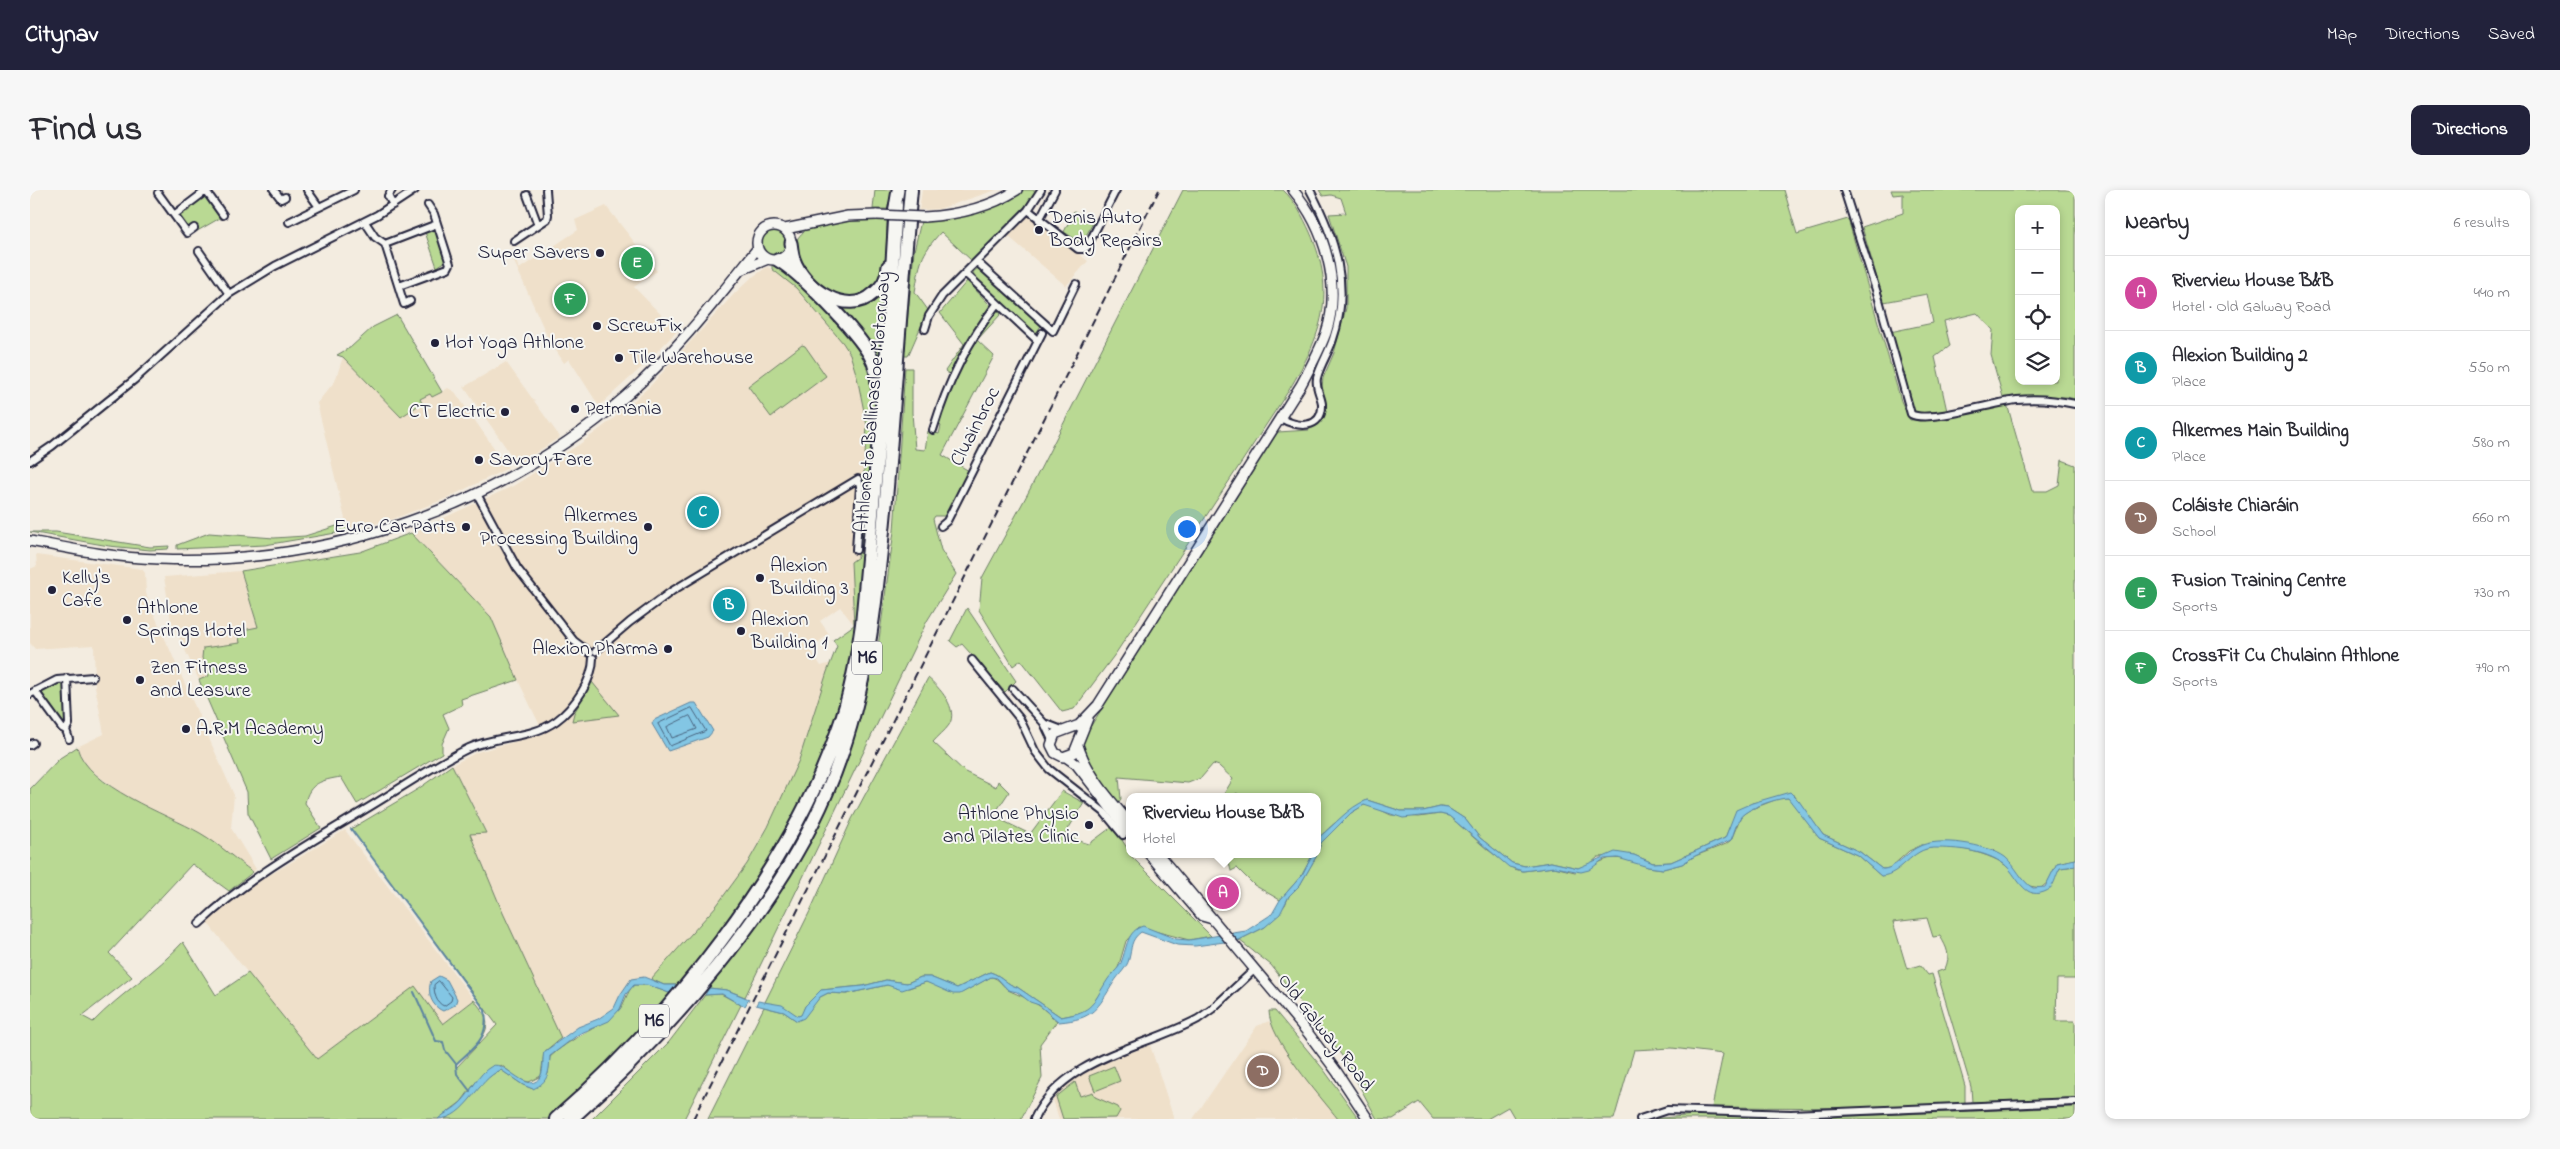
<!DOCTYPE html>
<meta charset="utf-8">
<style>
:root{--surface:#fff;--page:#f7f7f7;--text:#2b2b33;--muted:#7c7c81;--line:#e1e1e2;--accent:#22223b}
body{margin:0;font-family:"Indie Flower",sans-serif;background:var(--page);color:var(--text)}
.controls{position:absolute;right:15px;top:15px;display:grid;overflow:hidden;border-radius:10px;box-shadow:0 2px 8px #0003}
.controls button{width:45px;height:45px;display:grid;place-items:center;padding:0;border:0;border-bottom:1px solid var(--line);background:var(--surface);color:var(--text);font:25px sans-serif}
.you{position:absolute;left:1156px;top:338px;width:18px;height:18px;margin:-12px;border:4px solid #fff;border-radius:50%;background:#1a73e8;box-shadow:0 0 0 8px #1a73e833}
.badge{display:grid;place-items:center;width:32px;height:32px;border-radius:50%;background:var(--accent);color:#fff;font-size:16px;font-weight:700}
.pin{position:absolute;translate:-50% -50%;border:2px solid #fff;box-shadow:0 1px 5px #0006}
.popup{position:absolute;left:1096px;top:603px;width:195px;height:65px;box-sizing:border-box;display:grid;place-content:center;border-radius:10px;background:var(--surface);filter:drop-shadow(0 1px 4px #0005);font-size:16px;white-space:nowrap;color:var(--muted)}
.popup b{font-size:19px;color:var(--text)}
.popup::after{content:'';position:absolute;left:50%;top:100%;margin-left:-10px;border:10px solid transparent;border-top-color:var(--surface)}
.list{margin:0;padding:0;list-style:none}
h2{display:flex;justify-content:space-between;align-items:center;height:65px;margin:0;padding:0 20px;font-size:21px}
h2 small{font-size:16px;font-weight:400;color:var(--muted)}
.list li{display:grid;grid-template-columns:32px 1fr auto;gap:15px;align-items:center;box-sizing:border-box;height:75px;padding:0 20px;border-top:1px solid var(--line)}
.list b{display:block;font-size:19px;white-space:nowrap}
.list p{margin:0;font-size:16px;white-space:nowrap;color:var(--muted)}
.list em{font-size:16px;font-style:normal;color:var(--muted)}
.icon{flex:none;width:28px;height:28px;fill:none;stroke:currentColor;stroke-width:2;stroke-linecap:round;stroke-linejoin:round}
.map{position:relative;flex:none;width:2045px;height:929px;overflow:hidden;border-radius:10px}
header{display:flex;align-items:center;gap:30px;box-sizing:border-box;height:70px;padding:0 25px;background:var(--accent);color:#fff}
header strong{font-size:24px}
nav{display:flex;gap:28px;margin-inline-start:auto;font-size:18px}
.intro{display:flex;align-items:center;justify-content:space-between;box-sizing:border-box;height:120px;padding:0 30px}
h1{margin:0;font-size:35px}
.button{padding:12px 22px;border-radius:10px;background:var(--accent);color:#fff;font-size:18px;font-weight:700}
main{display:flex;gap:30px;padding:0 30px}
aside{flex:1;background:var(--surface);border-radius:10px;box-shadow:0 2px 8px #0003}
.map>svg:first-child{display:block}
.built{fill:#efe0ca}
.green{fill:#b9d993;stroke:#6e7e67;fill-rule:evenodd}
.water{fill:#83c6e4;stroke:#5c84a0}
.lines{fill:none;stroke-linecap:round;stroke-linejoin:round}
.shore{stroke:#49647f;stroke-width:1}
.stream{stroke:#5c84a0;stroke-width:2}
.minor-casing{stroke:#22223b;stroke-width:10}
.secondary-casing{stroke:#22223b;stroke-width:12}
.trunk-casing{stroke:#22223b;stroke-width:15}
.motorway-casing{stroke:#22223b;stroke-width:16}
.minor{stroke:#f6f6f2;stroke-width:6}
.secondary{stroke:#f6f6f2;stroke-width:9}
.trunk{stroke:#f6f6f2;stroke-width:11}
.motorway{stroke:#f6f6f2;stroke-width:12}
.rail{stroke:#22223b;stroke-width:2;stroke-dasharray:8 4;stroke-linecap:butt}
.secondary-bridge-casing{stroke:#22223b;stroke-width:12;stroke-linecap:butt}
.secondary-bridge{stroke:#f6f6f2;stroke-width:9}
.poi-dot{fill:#22223b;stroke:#f6f6f2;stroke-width:2}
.labels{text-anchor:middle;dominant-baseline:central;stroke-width:4;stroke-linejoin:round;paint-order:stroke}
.shield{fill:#f6f6f2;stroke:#626272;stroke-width:1}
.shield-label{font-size:19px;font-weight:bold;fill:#22223b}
.poi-label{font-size:20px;fill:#22223b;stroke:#f6f6f2;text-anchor:start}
.street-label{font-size:20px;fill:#22223b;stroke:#f6f6f2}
</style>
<header>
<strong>Citynav</strong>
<nav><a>Map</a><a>Directions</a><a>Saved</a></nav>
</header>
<div class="intro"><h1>Find us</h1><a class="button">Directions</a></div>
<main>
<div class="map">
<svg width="2045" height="929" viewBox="0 0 2045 929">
<rect width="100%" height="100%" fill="#f3ece0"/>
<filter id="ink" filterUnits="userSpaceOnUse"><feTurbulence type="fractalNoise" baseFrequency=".02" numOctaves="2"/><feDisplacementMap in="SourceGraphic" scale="10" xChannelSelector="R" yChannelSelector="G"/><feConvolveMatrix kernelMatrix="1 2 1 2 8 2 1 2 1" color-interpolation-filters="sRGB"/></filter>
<g filter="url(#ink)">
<path class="built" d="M892 0H966L909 19 889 20Z
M576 16 627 81 604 97 647 141 613 176 569 216 539 169 534 173 518 148 482 67 484 66 489 79 548 40 545 30Z
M998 25 1058 71 1036 96 978 46Z
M737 77 747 81 766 98 813 153 820 164 834 211 837 255 828 367 821 372 824 435 810 417 790 431 799 444 780 459 791 476 801 473 769 570 754 606 717 674 687 715 621 789 614 787 590 805 584 818 578 823 548 837 531 848 473 723 440 644 456 642 422 575 447 562 514 544 488 490 461 427 381 343 483 296 550 254 583 229 621 195 704 104 721 88Z
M313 167 371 227 391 213 390 210 400 203 403 207 418 198 425 202 478 278 415 309 363 329 318 341 287 213 305 191Z
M476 172 530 247 490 273 486 272 434 197Z
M6 365 112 379 115 383 116 403 121 417 204 605 201 638 226 679 223 682 171 644 94 606 58 578 49 564 47 557 74 544 65 496 64 455 5 459 0 453V379L7 376Z
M211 381 228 437 211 453 174 463 172 468 180 486 169 490 141 430 134 387Z
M315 640 444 810 413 834 385 797 287 869 176 731 225 694Z
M1239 831 1261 868 1308 929H1163L1227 836Z
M1120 855 1144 929H1029L1023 910 1034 894 1055 880Z"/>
<path class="green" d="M845 0H863L860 19H843Z
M994 0H1008L1007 4 942 71 911 42C890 65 890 73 885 102L898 120 878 166H874L884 61 891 31C927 29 965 23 994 0Z
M1153 0H1253C1265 11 1273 27 1280 42 1307 104 1292 145 1259 200L1086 463 1044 519 1032 522 991 470 983 476 949 420 952 388 998 303Z
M1289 0H1754L1767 44 1818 29 1871 211 1880 230 1915 228 1977 214 2002 301H2017L2029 295 2032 270 2045 275V669L2027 673 2018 692 2011 698 1999 696 1964 660 1923 653 1892 655 1879 661 1860 678 1852 679 1830 662 1793 645 1764 605 1722 613 1699 638 1695 648 1641 672 1623 673 1604 665 1568 667 1559 675 1548 678 1521 672 1495 676 1482 673 1450 648 1435 629 1418 618 1410 617 1393 621H1371L1337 610C1325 618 1292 640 1287 652V607H1211L1207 603 1201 607H1192L1203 589 1189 576 1183 574 1171 588 1158 593 1089 587 1091 609 1087 614 1058 575 1051 556 1057 542 1248 242 1279 240 1293 228 1296 213 1292 198 1293 188 1304 163 1316 118V77L1299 24 1316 23 1311 8 1301 5 1293 6Z
M1861 0H2045V209L2037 207H1973L1961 165 1963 140 1947 123 1914 131 1920 156 1905 167 1917 221 1895 224 1883 221 1860 142 1903 133 1897 104 1854 112 1832 37 1873 23V4L1863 5ZM1989 19H2026V191H1989Z
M175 6 190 28 162 44 149 25 155 19 157 22 162 18 160 15Z
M1044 21 1064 31 1052 53 1034 42Z
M812 30H857C856 47 858 71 851 87 844 101 825 112 810 108 793 104 755 66 768 48 777 34 797 33 812 30Z
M729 53a14 14 0 1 1 28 0a14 14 0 1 1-28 0Z
M403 39 407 43 416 71 407 77 395 42Z
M742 75C763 76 782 106 797 121 811 135 830 152 839 171 851 198 839 277 837 309 833 369 830 432 816 491 790 601 723 713 647 795H634L621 789 687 715 717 674 738 637 769 570 797 482 807 456 803 450 824 435 821 372 828 367 837 236 827 187 820 164 813 153 766 98 742 79Z
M948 78 1012 134 1007 142H1004L945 87 943 82Z
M856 91 849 179 797 109 817 115Z
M937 91 960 115 919 184 915 181 934 154 910 123Z
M967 120 971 124 947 150 964 166 912 265 939 281 916 326H905L903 329 911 360 926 384 897 431 715 807 697 800 679 798 783 645 822 555 848 457 864 341 875 178H882V223L885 259 895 260 898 241 909 244 911 236 907 232 930 176Z
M367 125 412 202 402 207 400 204 390 209 392 213 371 227 313 167 307 165 321 157 343 137Z
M772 155 775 156 796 186 741 227 718 196Z
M316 333 318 341 235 355 147 359V355L179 343 244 348 275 346Z
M0 342H26L120 357 139 356 138 359 120 360 79 356Z
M381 343 461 427 488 490 431 509 432 515 413 524 419 538 412 554V563L327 614 311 587C292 590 279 593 275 613L291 638 241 669 218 623 217 602 169 490 179 486 172 468 173 458 210 453 208 441 228 437 211 381 330 362Z
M937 418 986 491 975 502 932 454 927 457 920 451Z
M898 488C909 497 929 519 919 535 915 541 908 546 903 552L935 582 966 597 968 591 979 602 963 626 1000 644 1032 601 1054 613 1034 646 1059 654 1083 636 1099 661V664L1181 746 1159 750 1109 737 1096 751 1088 778 1059 819 1052 823 1031 827 987 797C977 795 973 786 960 782L927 798 900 787H891L877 793 856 790 833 796 791 800 775 816 772 825 768 826 735 812 781 719 822 629Z
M30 492 34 495 36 532 34 536 11 502 18 496Z
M562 492 589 525 542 531 544 523Z
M47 557C57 597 137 624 170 643 189 654 206 670 223 682L199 701 162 674 79 763 102 787 52 826 63 832C91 803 126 782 153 752L186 805 218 783 287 869 385 796 413 834 444 810C448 815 453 821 455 826 464 845 437 863 426 874V878L467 835 321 639 388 599 422 575 456 643 440 644 473 723 531 848 514 862 511 886 499 892 490 890 471 875 445 893 431 912 408 929H0V599L30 568Z
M1750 608H1758L1761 610 1789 648 1827 665 1851 686C1867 681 1875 669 1890 661 1909 651 1959 662 1975 675 1985 683 1992 694 2002 703 2029 698 2018 697 2030 678L2045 676V789H2027L2026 831H2045V908L1942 912 1941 897 1907 782 1915 779C1921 765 1917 758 1910 746L1903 747 1897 728 1863 732 1877 779 1890 775 1898 785 1902 784 1935 896V913L1859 918 1682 917 1693 864 1642 858 1604 860 1584 929H1485L1478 917 1457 929H1403L1389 912 1363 929H1347L1316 871 1241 775 1209 750 1235 737 1255 715 1259 706 1270 695 1286 667 1291 653 1321 623 1334 615H1340L1361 625 1389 627 1410 624 1419 626 1458 660 1484 679 1493 681 1524 677 1545 682 1580 668 1598 669 1618 677 1633 679 1652 674 1665 666 1696 654 1701 650 1711 626 1719 620Z
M1197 664 1208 665 1283 664 1272 685 1250 710 1224 695 1207 678 1201 681Z
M961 787C970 788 972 797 980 801 989 805 999 809 1008 815 1015 819 1020 826 1027 831L1010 854 1012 888 991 929H678L734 817 754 822 767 831 790 807 798 803 816 804 857 795 879 798 896 792 933 802Z
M604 795H617L642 804 610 841 521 929H415C436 916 448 889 471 880L493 895 503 899 518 884 520 867C542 846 567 840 588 821 595 815 596 802 604 795Z
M691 804 711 815 654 929H562L639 852 675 805Z
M1239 821H1245L1294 880 1329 929H1308C1290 906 1239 849 1239 821Z
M1084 876 1090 891 1065 901 1059 886Z
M1045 892 1050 906 1063 902 1065 907 1088 917 1090 921 1086 928 1033 929 1026 907Z
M2045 917V929H1620L1677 924 1799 927Z"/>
<path class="water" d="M661 513H666L683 541 678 547 638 561 622 534 624 530Z
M1760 602 1769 611 1793 645 1830 662 1852 679C1864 680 1877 662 1888 657 1907 646 1957 654 1975 667 1986 676 1991 691 2003 698L2015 697 2027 673 2045 669V676L2030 678C2025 686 2025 699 2014 702 1993 710 1987 684 1974 674 1954 660 1927 658 1904 658 1881 658 1872 685 1851 686L1827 665 1789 648 1758 608C1747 608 1715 619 1710 628 1706 634 1704 643 1701 650L1665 666 1652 674 1633 679 1618 677 1588 668 1574 669 1559 680 1551 682 1524 677 1493 681 1479 677 1419 626 1410 624 1373 628 1334 615 1321 623 1291 653 1286 667 1270 695 1259 706 1250 724 1235 737 1209 750 1165 756 1147 755 1111 742C1100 750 1102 758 1099 769 1097 778 1089 784 1084 792 1067 819 1064 829 1029 832L1009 815 1000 812 987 802 978 800 967 788 961 787 930 804H923L896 792 872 800 857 795 816 804 798 803 790 807 774 828 767 831 754 822 726 815 728 811 752 815 768 826 771 825 775 816 791 800 833 796 856 790 877 793 891 787H900L927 798 960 782C973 786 977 795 987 797L1031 827C1065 821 1061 815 1078 789 1083 782 1090 778 1092 770 1097 757 1097 741 1113 736L1146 749 1159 750 1216 741 1242 724 1250 710 1272 685 1283 664H1287L1289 647C1306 634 1317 618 1337 610L1371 621H1393L1410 617 1418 618 1435 629 1450 648 1482 673 1495 676 1521 672 1548 678 1585 662 1604 665 1623 673 1641 672 1695 648 1706 620 1722 613Z
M409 786 417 790 427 809 425 815 413 821C401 816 397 802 401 791Z
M614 787 634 795H647L642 804 617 795H604L596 804 590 819 579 831 549 844 520 866C519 882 519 892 503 899L493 895 471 880C447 889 436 929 408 929 415 923 424 919 430 913 442 902 447 884 462 876 475 869 500 909 511 885 514 878 512 869 514 862L548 837 568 829 584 818 590 805 601 789Z
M679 798 697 800 719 809 715 816 711 815 692 804 675 805Z"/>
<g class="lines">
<path class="shore" d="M662 518 676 541 640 556 628 534Z
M660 526 667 539 642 548 637 537Z
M409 791 422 807 421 811 414 816C406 813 404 803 404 795Z"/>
<path class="stream" d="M321 639 455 820C459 849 445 856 426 874L427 884 440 901
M384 802 406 851 413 852 415 860 426 874"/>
<g class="minor-casing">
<path id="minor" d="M244 0 251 9 255 7
M277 0 289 17
M362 0 358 6 363 15
M1814 0 1848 106 1881 224C1896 234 1965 212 1987 210 2006 208 2027 210 2045 214
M176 1 193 25
M128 3 157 43 164 38
M497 5 508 35
M998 20 1048 59H1053L1057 57 1086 0
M144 25 177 0
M1009 30 1025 0
M259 32 324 0
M335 32 345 47 355 54 374 114 380 111
M484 51 517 29 518 25 516 0
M355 54 407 34
M169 61 199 104
M947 72 1023 141 1046 94
M935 83 1008 151
M369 96 418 78 420 74 404 24 398 15
M895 139 899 126 912 106 998 20 1011 0
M1251 228C1266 238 1293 240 1292 214 1291 205 1285 198 1287 188 1290 175 1299 162 1303 149 1321 97 1305 47 1280 0
M903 240C917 194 937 152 967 114
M0 271 22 256 104 190 199 104 245 76 347 25 385 0
M447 304 487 378 544 451 560 463
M911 336 917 331 1012 143
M566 461 600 432 642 401 828 289 830 296 826 360
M942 470 990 529 1005 561 1019 579 1074 622 1093 645 1099 641
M983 499 1014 533 1022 550
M5 501 32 538 36 540 39 534 37 488
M0 504 27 490 63 487
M1014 533 1032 540
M36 540 39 549
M0 555 3 553
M169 734C217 688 275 656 331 622 367 601 402 576 439 558 467 545 501 549 526 531 544 518 563 490 563 468
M1004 929C1033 867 1114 858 1168 829L1182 819 1224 780
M1610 929 1637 920 1761 924 2045 912"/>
</g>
<g class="secondary-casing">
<path id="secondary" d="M894 27C927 25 959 18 987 0
M727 53a17 17 0 1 1 34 0a17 17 0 1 1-34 0Z
M755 39 818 26 847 25
M711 80 738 69
M0 351C42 359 86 368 129 369 299 376 468 317 596 206 646 162 686 110 727 59
M1058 528 1044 563 1033 567 1025 563 1021 555 1025 544 1049 535 1068 515 1271 195C1280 178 1289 162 1296 143 1312 95 1295 38 1263 0
M1048 555C1057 584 1079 609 1099 632
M1036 567 1046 574 1099 642
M1119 664 1172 726 1179 728
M1128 664 1278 843 1307 882 1338 929"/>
</g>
<g class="trunk-casing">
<path id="trunk" d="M864 23 868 0
M761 53C762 58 762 64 764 69 774 98 817 128 844 103 853 95 857 88 858 76"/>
</g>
<g class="motorway-casing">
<path id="motorway" d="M748 70C771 83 826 141 840 165 846 175 847 187 848 199
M526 929C639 831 760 680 809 537 821 504 827 469 832 434L857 160 866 15
M541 929C635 846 748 718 797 602 837 509 847 409 856 309 865 206 871 103 881 0"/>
</g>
<use href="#minor" class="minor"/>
<use href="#secondary" class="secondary"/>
<use href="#trunk" class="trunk"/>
<use href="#motorway" class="motorway"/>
<path class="rail" d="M663 929 1129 0"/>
<g class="secondary-bridge-casing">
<path id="secondary-bridge" d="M847 25 894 27"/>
</g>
<use href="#secondary-bridge" class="secondary-bridge"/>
</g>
</g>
<g class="poi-dot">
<circle cx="1009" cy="40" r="5"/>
<circle cx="570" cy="63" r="5"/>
<circle cx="567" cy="136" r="5"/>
<circle cx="405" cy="153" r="5"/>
<circle cx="589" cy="168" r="5"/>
<circle cx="545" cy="219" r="5"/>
<circle cx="475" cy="222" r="5"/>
<circle cx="449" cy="270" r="5"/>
<circle cx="436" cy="337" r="5"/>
<circle cx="618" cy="337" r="5"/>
<circle cx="730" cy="388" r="5"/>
<circle cx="22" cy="400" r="5"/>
<circle cx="97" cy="430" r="5"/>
<circle cx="711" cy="441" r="5"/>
<circle cx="638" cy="459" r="5"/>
<circle cx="110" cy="490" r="5"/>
<circle cx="156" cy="539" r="5"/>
<circle cx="1059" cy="635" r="5"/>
</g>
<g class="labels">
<g class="shield">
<rect x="822" y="451.5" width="30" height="33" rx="4"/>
<rect x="609" y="814.5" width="30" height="33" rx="4"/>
</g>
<g class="shield-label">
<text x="837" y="468">M6</text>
<text x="624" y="831">M6</text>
</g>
<g class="poi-label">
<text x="1019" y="28">Denis Auto<tspan x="1019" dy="23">Body Repairs</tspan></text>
<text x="560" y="63" text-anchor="end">Super Savers</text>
<text x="577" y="136">ScrewFix</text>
<text x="415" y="153">Hot Yoga Athlone</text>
<text x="599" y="168">Tile Warehouse</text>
<text x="555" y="219">Petmania</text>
<text x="465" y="222" text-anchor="end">CT Electric</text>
<text x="459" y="270">Savory Fare</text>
<text x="608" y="326" text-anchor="end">Alkermes<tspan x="608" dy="23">Processing Building</tspan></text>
<text x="426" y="337" text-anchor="end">Euro Car Parts</text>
<text x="740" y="376">Alexion<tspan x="740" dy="23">Building 3</tspan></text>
<text x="32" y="388">Kelly's<tspan x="32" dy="23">Cafe</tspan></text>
<text x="107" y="418">Athlone<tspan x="107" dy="23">Springs Hotel</tspan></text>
<text x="721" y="430">Alexion<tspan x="721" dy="23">Building 1</tspan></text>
<text x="628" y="459" text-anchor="end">Alexion Pharma</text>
<text x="120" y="478">Zen Fitness<tspan x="120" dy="23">and Leasure</tspan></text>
<text x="166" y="539">A.R.M Academy</text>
<text x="1049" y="624" text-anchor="end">Athlone Physio<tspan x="1049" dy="23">and Pilates Clinic</tspan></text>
</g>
<g class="street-label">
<text transform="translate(844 212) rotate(-85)">Athlone to Ballinasloe Motorway</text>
<text transform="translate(946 237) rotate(-63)">Cluainbroc</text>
<text transform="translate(1295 843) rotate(52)">Old Galway Road</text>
</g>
</g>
</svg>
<div class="controls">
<button>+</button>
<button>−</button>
<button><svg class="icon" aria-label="locate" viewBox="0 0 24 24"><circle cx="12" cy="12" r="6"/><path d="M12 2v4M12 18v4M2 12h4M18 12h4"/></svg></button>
<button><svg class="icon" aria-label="layers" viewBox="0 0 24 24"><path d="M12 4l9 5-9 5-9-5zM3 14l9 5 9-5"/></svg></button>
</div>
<div class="you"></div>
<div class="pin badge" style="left:1193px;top:703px;background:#d1479c">A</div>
<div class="popup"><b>Riverview House B&amp;B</b>Hotel</div>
<div class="pin badge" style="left:699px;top:415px;background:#0f9aa8">B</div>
<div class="pin badge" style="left:673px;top:322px;background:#0f9aa8">C</div>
<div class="pin badge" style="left:1233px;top:881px;background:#8d6e63">D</div>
<div class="pin badge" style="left:607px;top:73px;background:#2e9e5b">E</div>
<div class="pin badge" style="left:540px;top:109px;background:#2e9e5b">F</div>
</div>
<aside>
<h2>Nearby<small>6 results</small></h2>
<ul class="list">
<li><span class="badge" style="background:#d1479c">A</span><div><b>Riverview House B&amp;B</b><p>Hotel · Old Galway Road</p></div><em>440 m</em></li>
<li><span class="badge" style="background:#0f9aa8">B</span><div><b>Alexion Building 2</b><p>Place</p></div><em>550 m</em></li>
<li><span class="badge" style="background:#0f9aa8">C</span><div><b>Alkermes Main Building</b><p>Place</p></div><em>580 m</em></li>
<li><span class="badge" style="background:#8d6e63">D</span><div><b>Coláiste Chiaráin</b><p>School</p></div><em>660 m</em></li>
<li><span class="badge" style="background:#2e9e5b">E</span><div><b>Fusion Training Centre</b><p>Sports</p></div><em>730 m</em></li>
<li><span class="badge" style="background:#2e9e5b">F</span><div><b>CrossFit Cu Chulainn Athlone</b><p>Sports</p></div><em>790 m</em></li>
</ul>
</aside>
</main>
